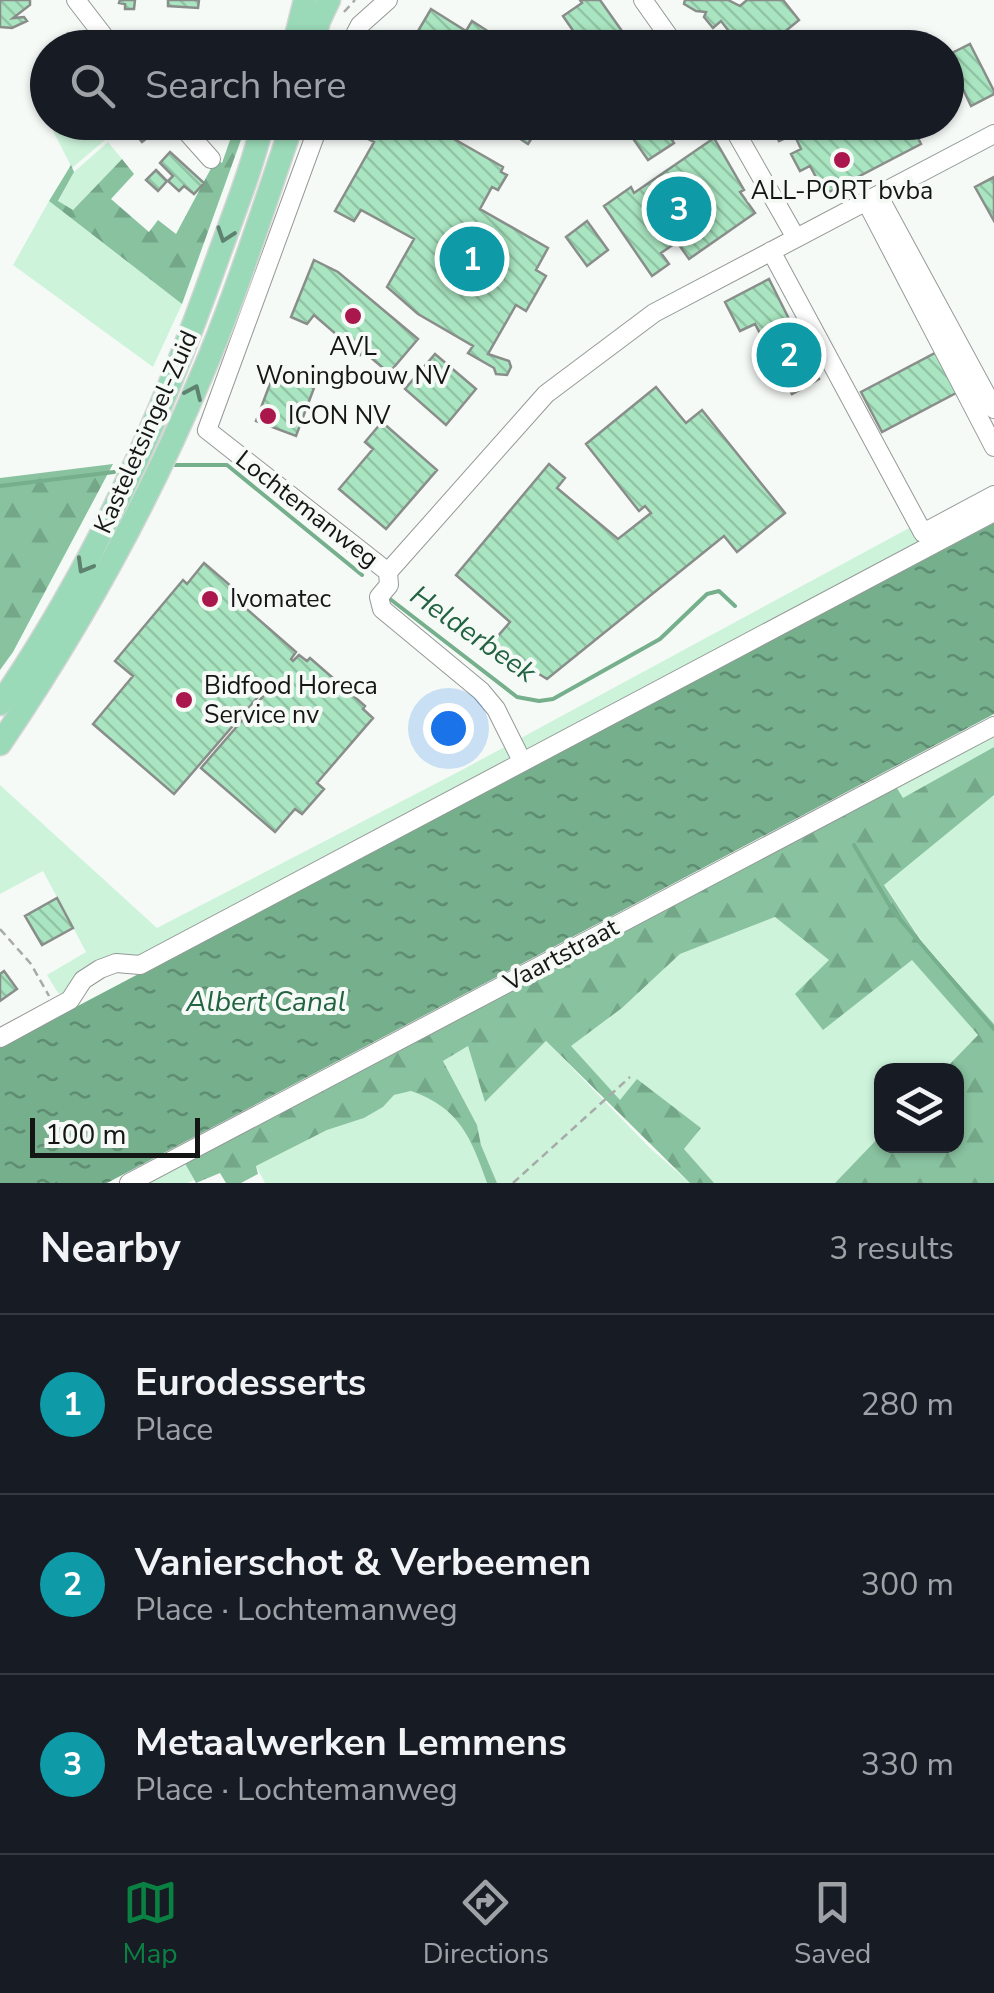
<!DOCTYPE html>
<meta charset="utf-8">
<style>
:root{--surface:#171b24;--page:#242831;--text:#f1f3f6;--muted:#9ea1a6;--line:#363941;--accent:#0b8043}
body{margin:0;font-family:"Nunito Sans",sans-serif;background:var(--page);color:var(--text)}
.controls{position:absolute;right:30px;bottom:30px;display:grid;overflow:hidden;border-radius:20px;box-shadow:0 2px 8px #0004}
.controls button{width:90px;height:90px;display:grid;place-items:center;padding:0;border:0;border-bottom:2px solid var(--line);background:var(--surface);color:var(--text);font:50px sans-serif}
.scale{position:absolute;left:30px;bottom:25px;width:170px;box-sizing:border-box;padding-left:10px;border:5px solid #141615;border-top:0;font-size:28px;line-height:35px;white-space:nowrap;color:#141615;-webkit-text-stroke:8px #f6faf7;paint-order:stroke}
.you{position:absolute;left:448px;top:728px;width:35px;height:35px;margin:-25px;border:8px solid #fff;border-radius:50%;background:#1a73e8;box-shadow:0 0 0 15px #1a73e833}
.badge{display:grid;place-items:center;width:65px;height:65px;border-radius:50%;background:var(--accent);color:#fff;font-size:32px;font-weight:700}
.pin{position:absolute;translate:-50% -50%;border:5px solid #fff;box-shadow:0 2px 10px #0006}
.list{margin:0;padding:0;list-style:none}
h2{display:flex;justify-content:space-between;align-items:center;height:130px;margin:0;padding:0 40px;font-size:42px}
h2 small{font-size:32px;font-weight:400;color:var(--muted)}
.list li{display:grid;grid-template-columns:65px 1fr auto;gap:30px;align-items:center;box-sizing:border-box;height:180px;padding:0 40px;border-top:2px solid var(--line)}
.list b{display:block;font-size:38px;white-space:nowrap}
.list p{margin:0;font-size:32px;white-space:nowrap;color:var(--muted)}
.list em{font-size:32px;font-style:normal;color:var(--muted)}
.icon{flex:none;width:55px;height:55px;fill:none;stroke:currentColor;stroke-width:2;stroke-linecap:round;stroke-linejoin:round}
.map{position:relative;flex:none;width:994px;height:1183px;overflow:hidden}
.search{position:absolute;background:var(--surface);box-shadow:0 2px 8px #0004;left:30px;right:30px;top:30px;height:110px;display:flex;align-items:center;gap:25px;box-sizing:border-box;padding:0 35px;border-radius:55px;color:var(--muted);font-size:38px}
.sheet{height:670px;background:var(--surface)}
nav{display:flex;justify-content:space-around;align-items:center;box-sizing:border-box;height:140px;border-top:2px solid var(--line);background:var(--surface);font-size:28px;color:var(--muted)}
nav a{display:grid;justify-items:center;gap:5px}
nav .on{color:var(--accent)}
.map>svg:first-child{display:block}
.grass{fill:#cdf3db}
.forest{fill:url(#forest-firs)}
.water{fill:url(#water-ripples)}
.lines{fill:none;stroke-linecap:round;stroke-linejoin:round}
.stream{stroke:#75af8c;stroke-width:4}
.building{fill:url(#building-back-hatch);stroke:#898e8b;stroke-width:2.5}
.minor-casing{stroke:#949996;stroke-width:20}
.major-casing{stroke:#d5d5d5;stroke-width:25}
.path{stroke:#a7aaa8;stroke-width:2.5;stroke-dasharray:8 5;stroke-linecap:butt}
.minor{stroke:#fff;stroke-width:18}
.major{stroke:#9adab8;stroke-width:22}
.oneway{stroke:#5e826f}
.poi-dot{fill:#aa174c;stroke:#f6faf7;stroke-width:4}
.labels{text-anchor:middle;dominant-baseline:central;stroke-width:8;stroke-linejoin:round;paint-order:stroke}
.poi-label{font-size:25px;fill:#141615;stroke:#f6faf7;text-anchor:start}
.street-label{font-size:25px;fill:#141615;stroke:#f6faf7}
.water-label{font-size:28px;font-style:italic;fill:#226341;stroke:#f6faf7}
</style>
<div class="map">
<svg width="994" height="1183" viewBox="0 0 994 1183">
<defs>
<pattern id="forest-firs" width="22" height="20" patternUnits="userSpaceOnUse" patternTransform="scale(2.5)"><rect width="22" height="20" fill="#88c29f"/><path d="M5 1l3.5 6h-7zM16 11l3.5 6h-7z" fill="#74a688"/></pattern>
<pattern id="water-ripples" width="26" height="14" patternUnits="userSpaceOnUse" patternTransform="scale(2.5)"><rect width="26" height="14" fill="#75af8c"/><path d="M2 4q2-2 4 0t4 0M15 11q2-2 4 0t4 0" fill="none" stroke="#5f8d71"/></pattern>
<pattern id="building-back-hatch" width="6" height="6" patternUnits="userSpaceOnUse" patternTransform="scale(2.5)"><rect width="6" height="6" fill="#a9e5c0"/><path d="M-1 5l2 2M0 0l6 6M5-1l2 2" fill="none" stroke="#91c4a4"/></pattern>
</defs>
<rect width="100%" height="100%" fill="#f6faf7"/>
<path class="grass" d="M49 123H125L72 168Z
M108 142 122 159 72 211 58 202 74 172Z
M49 201 182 304 153 367 13 265Z
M911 527 918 542 70 995 58 993 47 975 86 952 43 871 0 894V785L157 928 460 771Z
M994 735V747L902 799 895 785Z
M994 795V1024L923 943 884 884Z
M775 917 829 960 912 959 978 1035 944 1070H882L881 1135 835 1183H714L684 1149 701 1128 637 1080 620 1101 570 1046 622 1008 680 954Z
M546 1041 650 1148 690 1183H497L481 1145 477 1125 443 1061 468 1046 486 1101Z
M411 1091C461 1108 471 1137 487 1183H265L256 1166 327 1130 364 1118 383 1107 394 1095Z
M183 1160 194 1180 187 1183H139Z"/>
<path class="forest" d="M236 123H247L182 304 49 201 71 165 74 172 58 201 73 210 122 159 134 174 111 199 149 232 158 220 176 234 216 159 222 163Z
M113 464 13 652 0 670V478Z
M994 747V795L884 885 923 944 994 1024V1183H835L881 1135 882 1146H956V1070H944L978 1035 912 960 823 1030 795 994 829 960 775 917 680 954 622 1008 571 1046 620 1100 637 1079 701 1128 684 1149 714 1183H690L546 1041 485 1102 468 1046 443 1061 477 1125 481 1145 497 1183H487C471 1138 460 1108 411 1091L394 1095 383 1107 364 1118 327 1130 256 1166 258 1174 241 1183H226L220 1173 196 1183 183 1160 895 785 903 798Z"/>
<path class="water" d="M994 523V714L107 1183H0V1047Z"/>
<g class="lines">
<path class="stream" d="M172 465H227L362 575
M0 486 114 472
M390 599 517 697 539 701 553 699 660 639 707 594 719 591 735 606
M854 845 893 911 994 1029"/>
</g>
<path class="building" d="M0 0H30V5L13 18 24 17 27 21 12 28 0 27Z
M120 0H135L134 9H125V4L119 3Z
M168 0H199L198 8 168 6Z
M580 0H600L634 48H585L563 16 582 3Z
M685 0H728L740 6 747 0H783L799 20 765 48H742L721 21 713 28 704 17 706 12 696 11 684 4Z
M431 9 466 31 472 21 514 48H408Z
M844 37 849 46 828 48 827 45Z
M970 44 994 91V94L971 106 962 87 951 92 946 83V56Z
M48 76V90L39 92 37 83Z
M133 122H149L156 131 142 142 129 126Z
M398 122 419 136 426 123 503 167 501 172 507 175 498 190 492 187 480 209 548 248 536 270 546 276 526 311 516 305 488 354 509 361 511 367 507 375 496 374 494 368 468 353 473 346 418 314 387 287 414 239 361 210 354 221 335 211 374 142 366 138 370 131 368 122Z
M494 122H542L528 144Z
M631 122H661L674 143 648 160 625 127Z
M769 122H910L921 144 825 194 810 166 800 171 791 154 801 149 794 134 779 141Z
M714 138 744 190 740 192 755 213 689 259 677 242 661 253 669 264 652 276 604 206 631 187 634 193Z
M170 152 204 183 194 194 184 186 179 191 168 181 173 176 160 163Z
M156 170 167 181 158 191 146 180Z
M994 177V221L975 187Z
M587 221 608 250 587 266 566 237Z
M314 260 338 272 418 339 389 373 363 351 360 355 314 315 307 324 291 317Z
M769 279 819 379 792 394 755 324 740 331 725 302Z
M937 352 958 392 882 432 861 392Z
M435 354 476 389 446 425 405 389Z
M274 373 314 388 296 436 256 421Z
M656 387 686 423 702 410 785 513 737 552 724 536 547 679 491 644 510 622 456 575 549 464 565 478 557 488 618 539 651 513 645 506 639 511 586 444Z
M382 422 437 470 386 529 339 489 373 449 365 442Z
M204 563 246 599 241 604 296 652 291 659 293 661 299 655 307 661 310 658 365 706 363 709 373 718 317 783 324 789 302 814 295 809 275 832 201 768 265 694 263 691 174 794 93 724 133 676 115 661 183 580 187 584Z
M57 898 73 928 42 945 25 916Z
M4 971 17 989 0 1001V974Z"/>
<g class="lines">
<g class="minor-casing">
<path id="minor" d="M76 0 113 48
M643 0 677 48
M348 48 360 25 388 0
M178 122 211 159
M320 122 207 430 388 572
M730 122 796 238
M878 195 994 409
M866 201 994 447
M771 251 923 533 994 495
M388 572 546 394 654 313 994 134
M388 572 389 585 379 597 382 609 481 691 496 709 522 761
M0 1038 70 1000 83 980 100 969 116 963 140 965 994 512
M129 1183 994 726"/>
</g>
<g class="major-casing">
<path id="major" d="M293 48 305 0
M312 48 319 21 329 0
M0 704C94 567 162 416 217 260 233 215 252 169 263 122
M0 744C78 629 146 507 200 379 236 296 263 208 293 122"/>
</g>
<path class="path" d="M344 12 355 0
M0 929 31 964 49 996
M513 1183 630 1077"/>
<use href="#minor" class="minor"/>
<use href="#major" class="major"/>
</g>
<defs><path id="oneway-chevron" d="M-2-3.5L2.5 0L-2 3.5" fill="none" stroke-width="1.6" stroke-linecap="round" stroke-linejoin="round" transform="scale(2.5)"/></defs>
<g class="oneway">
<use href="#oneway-chevron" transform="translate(225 235) rotate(109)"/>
<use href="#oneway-chevron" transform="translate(194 392) rotate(-66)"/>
<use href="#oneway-chevron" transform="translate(84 566) rotate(120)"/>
</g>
<g class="poi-dot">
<circle cx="842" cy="160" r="10"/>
<circle cx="353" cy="316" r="10"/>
<circle cx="268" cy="416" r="10"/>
<circle cx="210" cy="599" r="10"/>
<circle cx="184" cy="700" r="10"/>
</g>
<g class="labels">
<g class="poi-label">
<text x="842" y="191" text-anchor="middle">ALL-PORT bvba</text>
<text x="353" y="347" text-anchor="middle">AVL<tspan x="353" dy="29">Woningbouw NV</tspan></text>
<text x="288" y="416">ICON NV</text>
<text x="230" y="599">Ivomatec</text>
<text x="204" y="686">Bidfood Horeca<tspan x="204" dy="29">Service nv</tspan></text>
</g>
<g class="street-label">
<text transform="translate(146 432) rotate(-66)">Kasteletsingel-Zuid</text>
<text transform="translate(307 509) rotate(38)">Lochtemanweg</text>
<text transform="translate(561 955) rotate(-28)">Vaartstraat</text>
</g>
<g class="water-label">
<text transform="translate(473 634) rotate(35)">Helderbeek</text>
<text x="266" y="1002">Albert Canal</text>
</g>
</g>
</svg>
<div class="controls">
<button><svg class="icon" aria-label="layers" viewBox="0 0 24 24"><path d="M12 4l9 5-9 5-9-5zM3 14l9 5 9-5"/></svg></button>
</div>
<div class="scale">100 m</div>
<div class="you"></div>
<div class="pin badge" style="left:472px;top:259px;background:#0f9aa8">1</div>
<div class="pin badge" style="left:789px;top:355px;background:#0f9aa8">2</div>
<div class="pin badge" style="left:679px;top:209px;background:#0f9aa8">3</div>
<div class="search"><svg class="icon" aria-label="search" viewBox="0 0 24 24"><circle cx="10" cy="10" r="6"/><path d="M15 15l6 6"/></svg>Search here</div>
</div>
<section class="sheet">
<h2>Nearby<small>3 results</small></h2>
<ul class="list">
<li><span class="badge" style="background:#0f9aa8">1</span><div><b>Eurodesserts</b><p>Place</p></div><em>280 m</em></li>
<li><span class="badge" style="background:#0f9aa8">2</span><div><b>Vanierschot &amp; Verbeemen</b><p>Place · Lochtemanweg</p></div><em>300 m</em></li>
<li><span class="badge" style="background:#0f9aa8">3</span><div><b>Metaalwerken Lemmens</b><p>Place · Lochtemanweg</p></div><em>330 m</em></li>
</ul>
</section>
<nav>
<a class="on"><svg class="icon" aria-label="map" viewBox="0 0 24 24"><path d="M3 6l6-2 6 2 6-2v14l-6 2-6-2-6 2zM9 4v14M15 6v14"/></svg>Map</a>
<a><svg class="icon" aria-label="directions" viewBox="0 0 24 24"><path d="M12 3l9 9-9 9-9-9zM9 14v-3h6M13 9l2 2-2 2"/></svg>Directions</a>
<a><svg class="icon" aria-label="saved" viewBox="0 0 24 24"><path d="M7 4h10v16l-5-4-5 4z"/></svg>Saved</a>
</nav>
